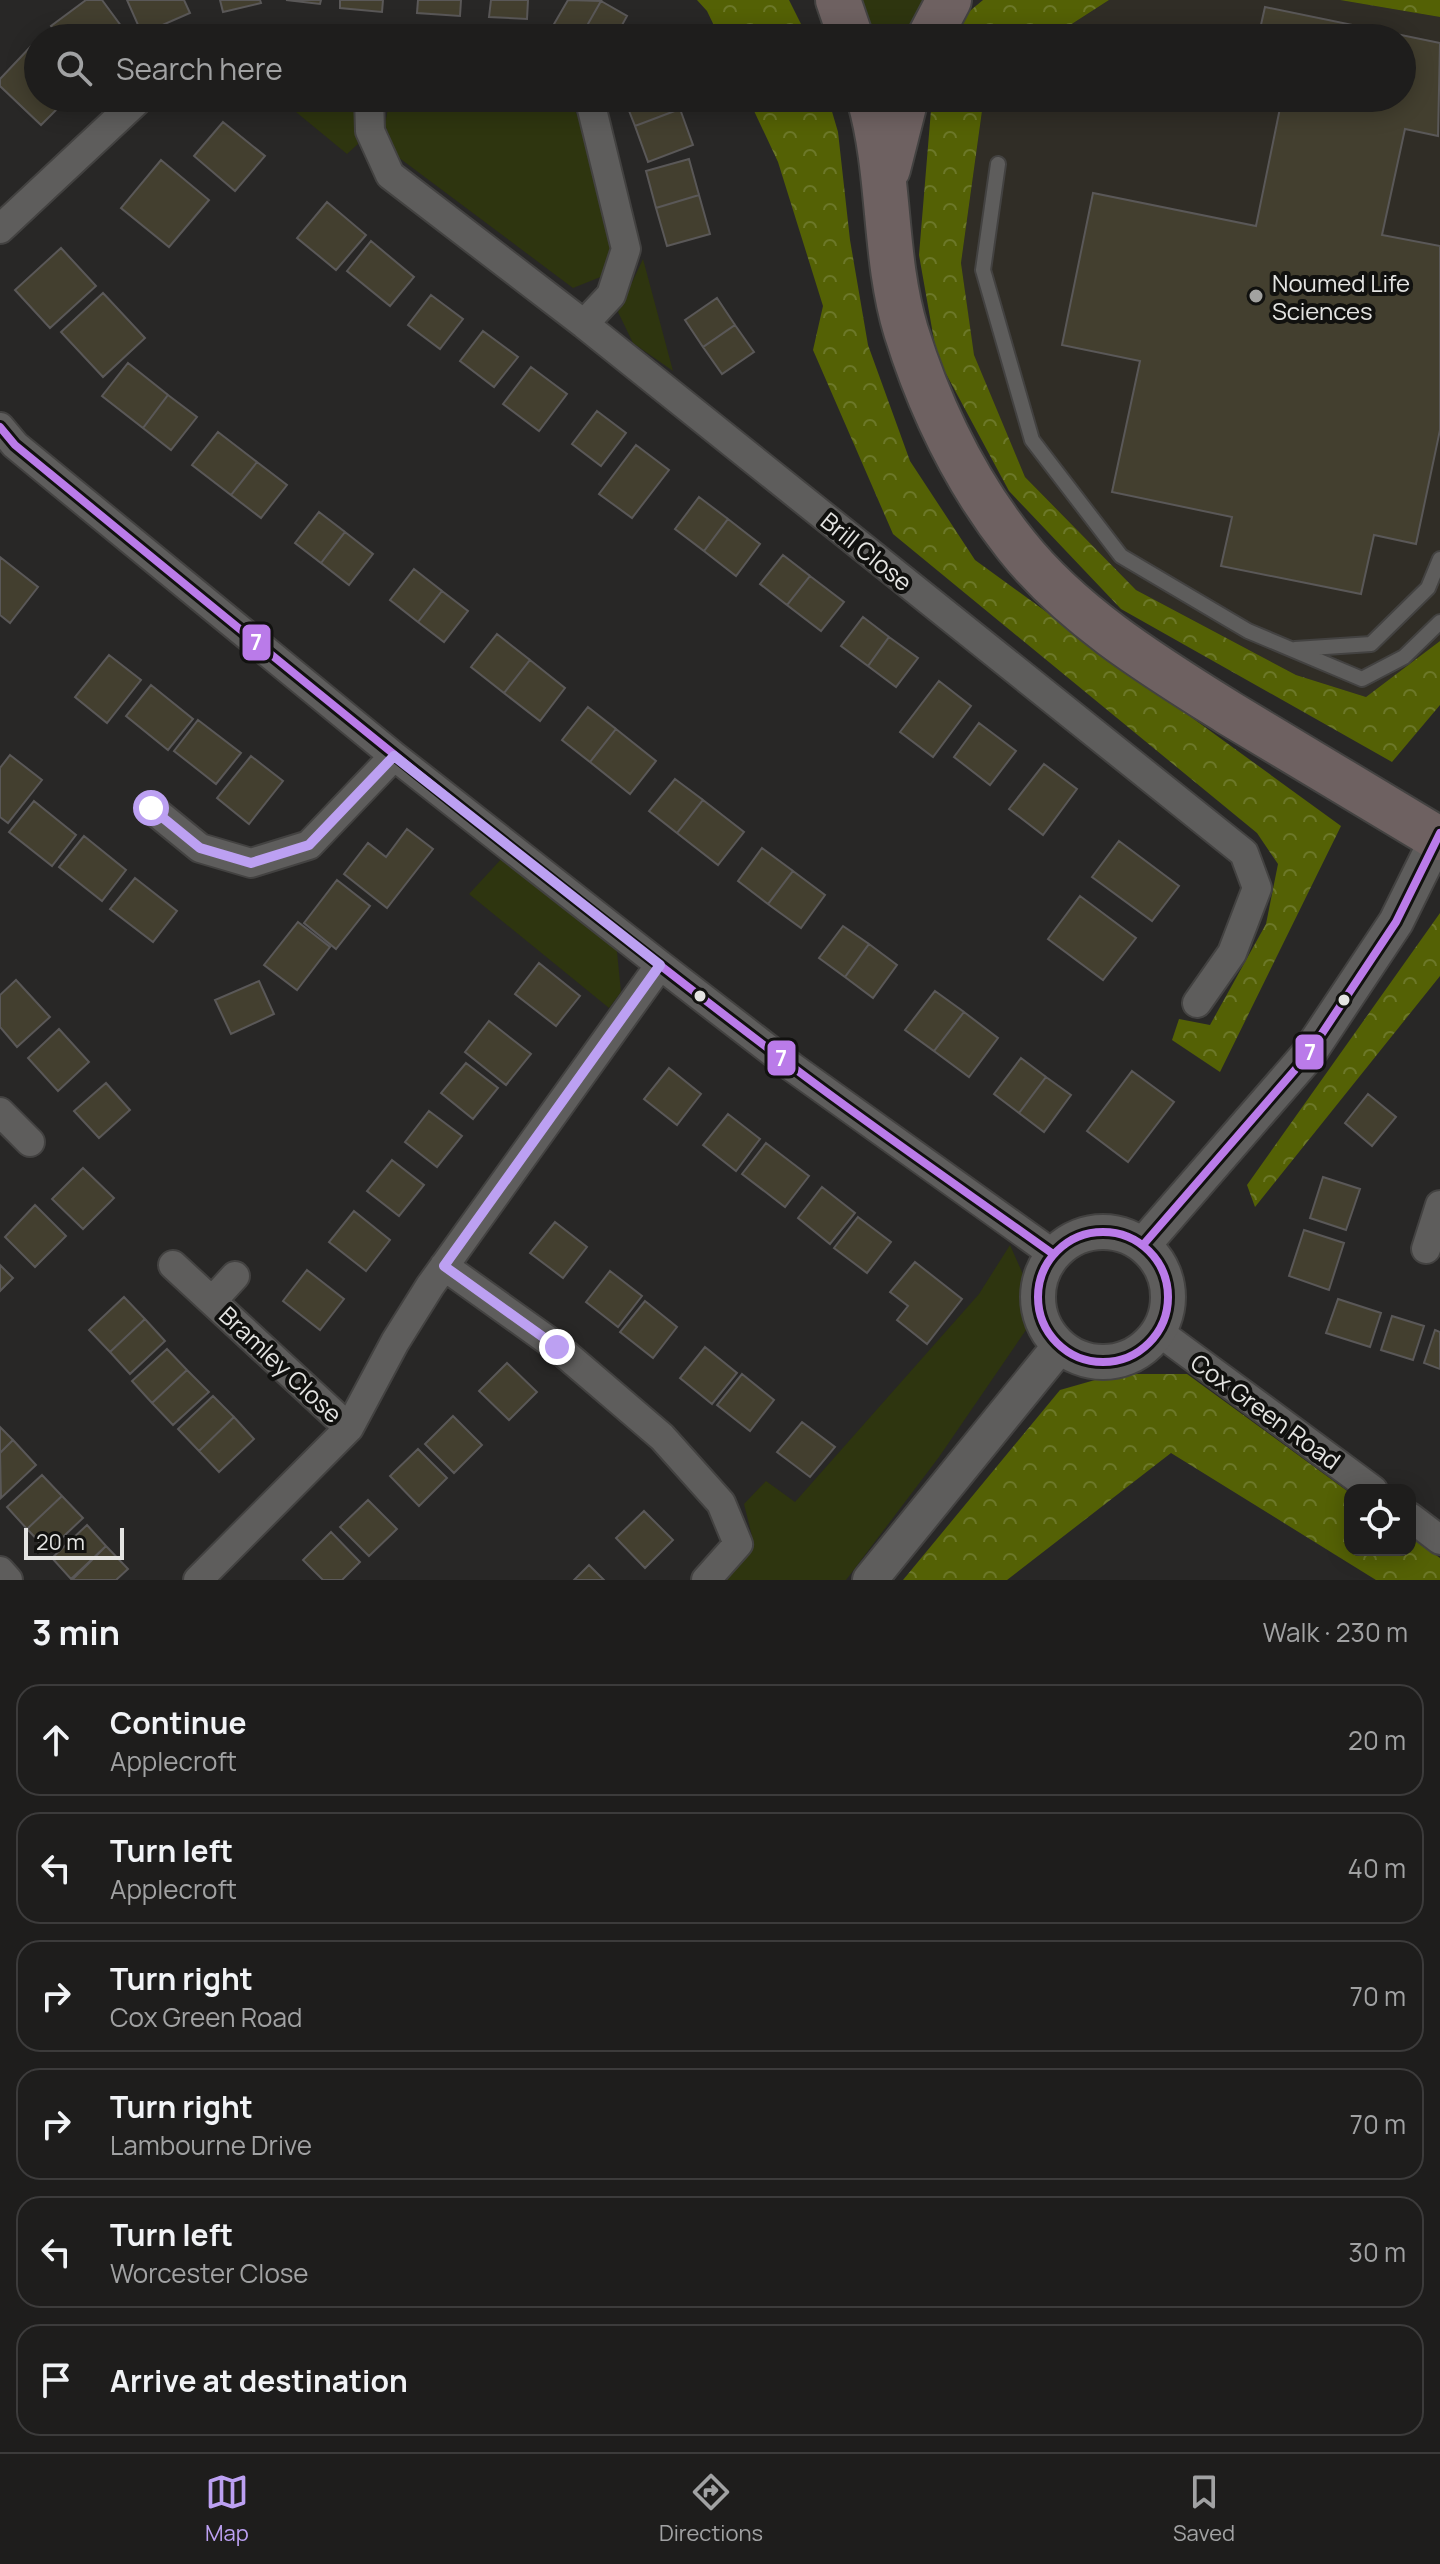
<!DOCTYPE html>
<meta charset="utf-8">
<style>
:root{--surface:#1e1d1c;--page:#2b2a29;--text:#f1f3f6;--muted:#a1a2a3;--line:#3c3b3b;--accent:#bca0f2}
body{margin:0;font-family:Manrope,sans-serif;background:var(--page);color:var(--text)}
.controls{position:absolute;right:24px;bottom:24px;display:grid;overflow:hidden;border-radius:16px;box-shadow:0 4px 20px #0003}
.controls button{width:72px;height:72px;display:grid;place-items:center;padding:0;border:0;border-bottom:2px solid var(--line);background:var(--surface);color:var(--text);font:40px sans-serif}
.scale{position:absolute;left:24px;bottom:20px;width:100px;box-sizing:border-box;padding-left:8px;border:4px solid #e4e4e2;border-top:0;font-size:22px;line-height:28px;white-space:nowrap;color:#e4e4e2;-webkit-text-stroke:6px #11110f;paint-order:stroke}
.stop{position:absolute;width:24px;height:24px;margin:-18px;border:6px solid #bca0f2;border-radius:50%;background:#fff}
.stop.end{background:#bca0f2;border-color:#fff;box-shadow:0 2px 8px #0008}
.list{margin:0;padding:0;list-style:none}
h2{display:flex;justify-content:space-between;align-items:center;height:104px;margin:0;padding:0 32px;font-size:34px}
h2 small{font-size:26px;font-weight:400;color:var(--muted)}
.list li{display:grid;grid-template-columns:52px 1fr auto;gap:24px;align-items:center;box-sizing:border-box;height:112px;margin:0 16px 16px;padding:0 16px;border:2px solid var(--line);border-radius:24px}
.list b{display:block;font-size:30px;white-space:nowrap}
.list p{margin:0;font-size:26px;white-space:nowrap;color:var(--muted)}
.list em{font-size:26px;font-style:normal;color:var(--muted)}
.icon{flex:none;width:44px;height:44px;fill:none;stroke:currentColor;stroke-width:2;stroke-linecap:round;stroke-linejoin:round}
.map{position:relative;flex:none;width:1440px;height:1580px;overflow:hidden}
.search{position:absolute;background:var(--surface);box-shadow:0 4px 20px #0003;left:24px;right:24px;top:24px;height:88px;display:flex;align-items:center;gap:20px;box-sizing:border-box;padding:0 28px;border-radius:44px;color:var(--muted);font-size:30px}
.sheet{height:872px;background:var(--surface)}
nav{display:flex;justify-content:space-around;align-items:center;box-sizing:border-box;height:112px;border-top:2px solid var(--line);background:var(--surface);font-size:22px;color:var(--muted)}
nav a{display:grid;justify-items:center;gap:4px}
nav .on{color:var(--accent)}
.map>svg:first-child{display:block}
.built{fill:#302d26}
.green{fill:#2e350f}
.forest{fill:url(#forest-crowns)}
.building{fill:#433f2f;stroke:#5a5858;stroke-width:2}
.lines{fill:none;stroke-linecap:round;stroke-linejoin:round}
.service-casing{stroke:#434241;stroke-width:18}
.minor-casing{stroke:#434241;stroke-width:32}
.tertiary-casing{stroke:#434241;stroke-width:38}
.motorway-casing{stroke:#434241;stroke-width:48}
.service{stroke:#5e5d5c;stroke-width:14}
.minor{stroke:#5e5d5c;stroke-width:28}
.tertiary{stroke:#5e5d5c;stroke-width:34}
.motorway{stroke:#6e6161;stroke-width:44}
.bus-1-casing{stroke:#11110f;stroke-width:14}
.bus-1{stroke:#ba7be9;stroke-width:8}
.route{stroke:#bca0f2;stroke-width:10}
.poi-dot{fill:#a2a2a0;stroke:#11110f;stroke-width:3}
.bus-dot{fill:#e4e4e2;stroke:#11110f;stroke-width:3}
.labels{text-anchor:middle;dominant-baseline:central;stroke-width:8;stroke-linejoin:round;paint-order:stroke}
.poi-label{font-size:24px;fill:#e4e4e2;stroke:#11110f;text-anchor:start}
.street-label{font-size:24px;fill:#e4e4e2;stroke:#11110f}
.line-badge{stroke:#11110f;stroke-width:3}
.badge-label{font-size:22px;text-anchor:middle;font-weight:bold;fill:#fff}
</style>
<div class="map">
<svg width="1440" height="1580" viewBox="0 0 1440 1580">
<defs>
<pattern id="forest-crowns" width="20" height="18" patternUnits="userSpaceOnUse" patternTransform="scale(2)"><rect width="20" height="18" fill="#546105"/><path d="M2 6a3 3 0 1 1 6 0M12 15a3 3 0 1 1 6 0" fill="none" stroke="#6c7829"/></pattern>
</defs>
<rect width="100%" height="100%" fill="#282726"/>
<path class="built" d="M1109 0H1340L1440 17V641L1366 697 1296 675 1136 590 1025 477 974 359 961 263 982 111 994 98H1402V38H1050Z"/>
<path class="green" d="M853 0H936L916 38H866Z
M279 98H352L358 144 347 154Z
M390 98H566C583 108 613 231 612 253 612 260 606 269 603 276L573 288 398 157 385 125Z
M643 259 673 371 633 343 618 312Z
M504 856 616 942 621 992 609 1008 469 894Z
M1010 1245 1026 1281V1330L939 1457 846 1580H721L754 1544 744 1504 766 1481 795 1502 979 1294Z"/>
<path class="forest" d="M697 0H789L808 38H720L707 11Z
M983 0H1109L1050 38H955L965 15Z
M1340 0H1440V17Z
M748 98H828L838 132 850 240 868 345 910 461 975 560 1341 826 1220 1072 1172 1040 1179 1019 1210 1025 1266 924 1278 864 1257 833 893 534 813 350 823 306 778 162Z
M932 98H994L982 111 961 263 974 355 1025 477 1136 590 1296 675 1366 697 1440 641V705L1392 762 1121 609 1009 491 937 357 919 255Z
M1440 913V976L1255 1207 1247 1185Z
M1116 1374H1187L1350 1493V1550H1410V1537L1440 1558V1580H1376L1171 1453 1007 1580H903L1060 1390Z"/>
<path class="building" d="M86 0H102L130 38H60L51 26Z
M127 0H184L190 13 142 34Z
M220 0H260L261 3 223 12Z
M286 0H321L320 4Z
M340 0H383L382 12 340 8Z
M418 0H461L460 16 417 13Z
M491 0H528L527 19 489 17Z
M568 0 601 1 580 38 554 24Z
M601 1 627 16 615 38H580Z
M1265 7 1440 43 1438 136 1405 129 1382 235 1440 246V430L1416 544 1374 535 1361 594 1221 566 1232 517 1112 492 1140 361 1062 345 1093 193 1256 226 1280 108 1245 101 1246 98H1402V38H1258Z
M34 43 38 47V98H68L41 125 0 86V79Z
M624 98H676L680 109 635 126Z
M680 109 693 145 648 162 635 126Z
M223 122 265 156 235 191 194 156Z
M689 159 699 195 656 208 646 171Z
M161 160 209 200 169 247 121 208Z
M699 195 710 234 667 246 656 208Z
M327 202 366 235 336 270 297 238Z
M371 241 414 277 390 306 347 271Z
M61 248 96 286 50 328 15 290Z
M103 293 145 338 103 377 61 332Z
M431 295 463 319 440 349 408 325Z
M717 298 735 325 703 347 685 320Z
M735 325 754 352 722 374 703 347Z
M483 331 518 357 494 387 460 361Z
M128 363 168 395 143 428 102 396Z
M531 367 567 394 539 431 503 404Z
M168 395 197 417 171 450 143 428Z
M597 411 626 433 601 466 572 444Z
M218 432 257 462 231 495 192 465Z
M636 445 669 470 632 518 599 494Z
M257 462 287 485 261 518 231 495Z
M699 497 728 519 704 551 675 529Z
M319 512 345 532 321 563 295 543Z
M728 519 760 544 736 576 704 551Z
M345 532 373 554 349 585 321 563Z
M783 555 810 576 787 605 760 584Z
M0 557 38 587 10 623 0 615Z
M414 569 442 591 418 622 390 600Z
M810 576 844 602 821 631 787 605Z
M442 591 468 611 444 642 418 622Z
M863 617 889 637 868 666 841 646Z
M497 634 530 660 504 693 471 667Z
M889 637 918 658 896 687 868 666Z
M109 655 141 680 107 723 75 697Z
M530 660 565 688 540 721 504 693Z
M939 681 971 706 933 757 900 732Z
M151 685 193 719 168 750 126 716Z
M588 707 616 729 590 762 562 740Z
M198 720 241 753 216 784 174 751Z
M979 723 1016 751 990 785 954 757Z
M616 729 656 761 630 794 590 762Z
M10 755 42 780 8 823 0 817V768Z
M251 756 283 781 249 824 217 798Z
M1044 764 1077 789 1043 835 1009 809Z
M675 779 703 800 677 833 649 811Z
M703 800 744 832 718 865 677 833Z
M34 801 76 835 52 866 9 832Z
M407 829 433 849 387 908 344 874 368 843 386 857Z
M84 836 126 870 102 901 59 867Z
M1119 841 1179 886 1152 921 1092 877Z
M762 848 793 871 768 904 738 881Z
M793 871 825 895 801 928 768 904Z
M135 878 177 911 153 942 110 909Z
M337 880 370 906 336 949 304 923Z
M1080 896 1136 938 1103 980 1048 939Z
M298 922 330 947 297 990 264 965Z
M843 926 869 944 845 977 819 958Z
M869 944 897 965 873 998 845 977Z
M539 963 580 996 556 1026 515 994Z
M16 980 50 1017 17 1047 0 1027V995Z
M259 981 274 1014 231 1034 215 1000Z
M935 991 964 1012 934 1051 905 1030Z
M964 1012 998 1038 969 1077 934 1051Z
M489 1021 531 1054 506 1085 465 1052Z
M59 1029 89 1062 58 1091 28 1058Z
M1021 1058 1046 1077 1019 1113 994 1094Z
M466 1063 498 1088 473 1119 441 1093Z
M669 1068 701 1094 677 1125 644 1099Z
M1132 1071 1174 1102 1128 1162 1087 1131Z
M1046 1077 1071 1095 1044 1132 1019 1113Z
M106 1083 130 1110 99 1138 74 1111Z
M1368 1094 1396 1117 1372 1146 1345 1123Z
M429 1111 462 1136 437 1167 405 1142Z
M728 1114 760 1139 736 1171 703 1145Z
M766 1143 809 1176 785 1207 742 1174Z
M392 1160 424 1185 399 1216 367 1191Z
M83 1168 114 1198 83 1229 52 1199Z
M1323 1177 1360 1189 1346 1230 1310 1218Z
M822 1187 855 1213 830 1244 798 1218Z
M35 1205 66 1236 35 1267 5 1237Z
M354 1211 390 1240 366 1271 329 1242Z
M858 1217 891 1242 867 1273 834 1248Z
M555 1222 587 1247 563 1278 530 1253Z
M1304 1230 1344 1243 1329 1290 1289 1276Z
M915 1262 962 1299 927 1344 897 1320 908 1306 890 1292Z
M0 1265 13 1278 0 1291Z
M307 1270 344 1299 320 1330 283 1301Z
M610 1271 642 1296 618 1327 586 1302Z
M124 1297 145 1319 110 1352 89 1330Z
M1338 1299 1381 1313 1370 1347 1326 1333Z
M645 1301 677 1327 653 1358 620 1332Z
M1392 1316 1424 1326 1413 1360 1381 1350Z
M145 1319 165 1341 130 1374 110 1352Z
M1435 1330 1440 1332V1369L1424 1363Z
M705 1347 737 1373 712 1404 680 1378Z
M167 1349 187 1370 152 1403 132 1381Z
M507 1363 537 1392 509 1420 479 1391Z
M187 1370 209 1392 173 1425 152 1403Z
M742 1374 774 1400 750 1431 717 1405Z
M213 1396 234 1417 199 1451 178 1429Z
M453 1416 482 1445 454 1473 425 1444Z
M234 1417 254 1439 219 1472 199 1451Z
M802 1422 835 1447 810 1477 777 1452Z
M0 1427 13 1440 0 1453Z
M13 1440 36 1465 1 1498 0 1453Z
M418 1449 447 1478 419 1506 390 1476Z
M42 1475 62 1496 27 1529 7 1507Z
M62 1496 83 1518 48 1551 27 1529Z
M368 1500 397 1529 369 1556 340 1527Z
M644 1511 673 1540 645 1568 616 1538Z
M87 1525 106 1546 71 1579 52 1558Z
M331 1532 360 1562 342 1580H323L303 1560Z
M106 1546 128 1569 116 1580H72Z
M589 1565 604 1580H574Z"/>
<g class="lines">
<g class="service-casing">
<path id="service" d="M998 164 983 270 1032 440 1121 556 1248 631 1362 679 1404 657 1440 622
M1295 649 1371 644 1428 588 1440 559"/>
</g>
<g class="minor-casing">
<path id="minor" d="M369 98 370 131 390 175 584 324
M586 98 590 101 626 249 611 295 584 324 1244 853 1257 888 1232 953 1197 1003
M0 229 140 98
M0 427 15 445 394 756 660 965 792 1067 1053 1254
M151 808 200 848 251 863 309 845 394 756
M0 1112 30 1142
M1426 1249 1440 1205
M173 1265 349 1428
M444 1266 557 1347 662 1437 721 1503 738 1544 706 1580
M213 1300 235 1276
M1159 1332 1373 1490
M1410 1517 1440 1540
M0 1571 8 1580
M198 1580 349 1428 395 1342 430 1286 660 965"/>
</g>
<g class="tertiary-casing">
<path id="tertiary" d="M1038 1297a65 65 0 1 1 130 0a65 65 0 1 1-130 0Z
M1143 1245 1307 1056 1396 922 1440 833
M870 1580 1059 1347"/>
</g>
<g class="motorway-casing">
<path id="motorway" d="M838 0 851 38
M929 38 949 0
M869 98C891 174 883 255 906 331 930 408 965 481 1016 545 1072 616 1154 666 1229 713 1298 755 1368 796 1437 838
M888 169 906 98"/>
</g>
<use href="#service" class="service"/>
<use href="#minor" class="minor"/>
<use href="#tertiary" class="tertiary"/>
<use href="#motorway" class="motorway"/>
<g class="bus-1-casing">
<path id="bus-1" d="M0 427 15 445C271 655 526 865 790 1065 876 1130 965 1191 1053 1254
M1038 1297a65 65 0 1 1 130 0a65 65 0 1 1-130 0Z
M1143 1245 1307 1056 1396 922 1440 833"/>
</g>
<use href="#bus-1" class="bus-1"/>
</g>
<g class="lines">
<path class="route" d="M151 808 200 848 251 863 309 845 394 756 660 965 444 1266 557 1347"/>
</g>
<circle class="poi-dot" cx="1256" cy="296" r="8"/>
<g class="bus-dot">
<circle cx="700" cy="996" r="7"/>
<circle cx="1344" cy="1000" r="7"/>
</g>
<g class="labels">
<g class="poi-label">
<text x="1272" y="282">Noumed Life<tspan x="1272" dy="28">Sciences</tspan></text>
</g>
<g class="street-label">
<text transform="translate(867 551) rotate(39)">Brill Close</text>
<text transform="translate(281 1364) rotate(43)">Bramley Close</text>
<text transform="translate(1266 1411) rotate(36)">Cox Green Road</text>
</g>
</g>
<g class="line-badge">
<rect x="241" y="623" width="31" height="39" rx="8" fill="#ba7be9"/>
<rect x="1294" y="1033" width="31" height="38" rx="8" fill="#ba7be9"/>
<rect x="766" y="1039" width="31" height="38" rx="8" fill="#ba7be9"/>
</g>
<g class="badge-label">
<text x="256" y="650">7</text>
<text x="1310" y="1060">7</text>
<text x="781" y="1066">7</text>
</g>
</svg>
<div class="controls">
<button><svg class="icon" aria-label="locate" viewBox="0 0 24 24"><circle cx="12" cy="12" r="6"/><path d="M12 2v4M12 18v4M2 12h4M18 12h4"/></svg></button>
</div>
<div class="scale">20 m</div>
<div class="stop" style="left:151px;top:808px"></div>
<div class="stop end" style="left:557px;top:1347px"></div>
<div class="search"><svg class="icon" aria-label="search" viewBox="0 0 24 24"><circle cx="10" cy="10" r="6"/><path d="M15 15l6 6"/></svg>Search here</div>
</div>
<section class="sheet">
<h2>3 min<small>Walk · 230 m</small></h2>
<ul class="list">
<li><svg class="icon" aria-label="ahead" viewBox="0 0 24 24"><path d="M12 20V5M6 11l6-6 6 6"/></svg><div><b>Continue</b><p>Applecroft</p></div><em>20 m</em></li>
<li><svg class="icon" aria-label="left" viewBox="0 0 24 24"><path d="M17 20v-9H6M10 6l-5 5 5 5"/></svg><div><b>Turn left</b><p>Applecroft</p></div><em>40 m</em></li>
<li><svg class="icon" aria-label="right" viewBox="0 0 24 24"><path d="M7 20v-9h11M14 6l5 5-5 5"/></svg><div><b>Turn right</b><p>Cox Green Road</p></div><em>70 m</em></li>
<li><svg class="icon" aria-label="right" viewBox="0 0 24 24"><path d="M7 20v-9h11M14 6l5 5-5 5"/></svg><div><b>Turn right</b><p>Lambourne Drive</p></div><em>70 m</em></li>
<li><svg class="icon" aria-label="left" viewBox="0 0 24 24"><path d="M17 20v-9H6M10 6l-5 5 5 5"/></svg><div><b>Turn left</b><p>Worcester Close</p></div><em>30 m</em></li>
<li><svg class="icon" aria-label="arrive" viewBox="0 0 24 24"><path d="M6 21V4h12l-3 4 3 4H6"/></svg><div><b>Arrive at destination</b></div></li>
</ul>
</section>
<nav>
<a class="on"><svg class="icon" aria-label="map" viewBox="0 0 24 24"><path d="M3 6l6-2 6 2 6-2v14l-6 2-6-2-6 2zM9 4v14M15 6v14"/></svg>Map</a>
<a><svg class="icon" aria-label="directions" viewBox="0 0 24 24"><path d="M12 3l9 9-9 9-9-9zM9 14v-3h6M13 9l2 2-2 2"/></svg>Directions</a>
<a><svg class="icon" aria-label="saved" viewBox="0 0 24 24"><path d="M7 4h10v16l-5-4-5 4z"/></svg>Saved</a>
</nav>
